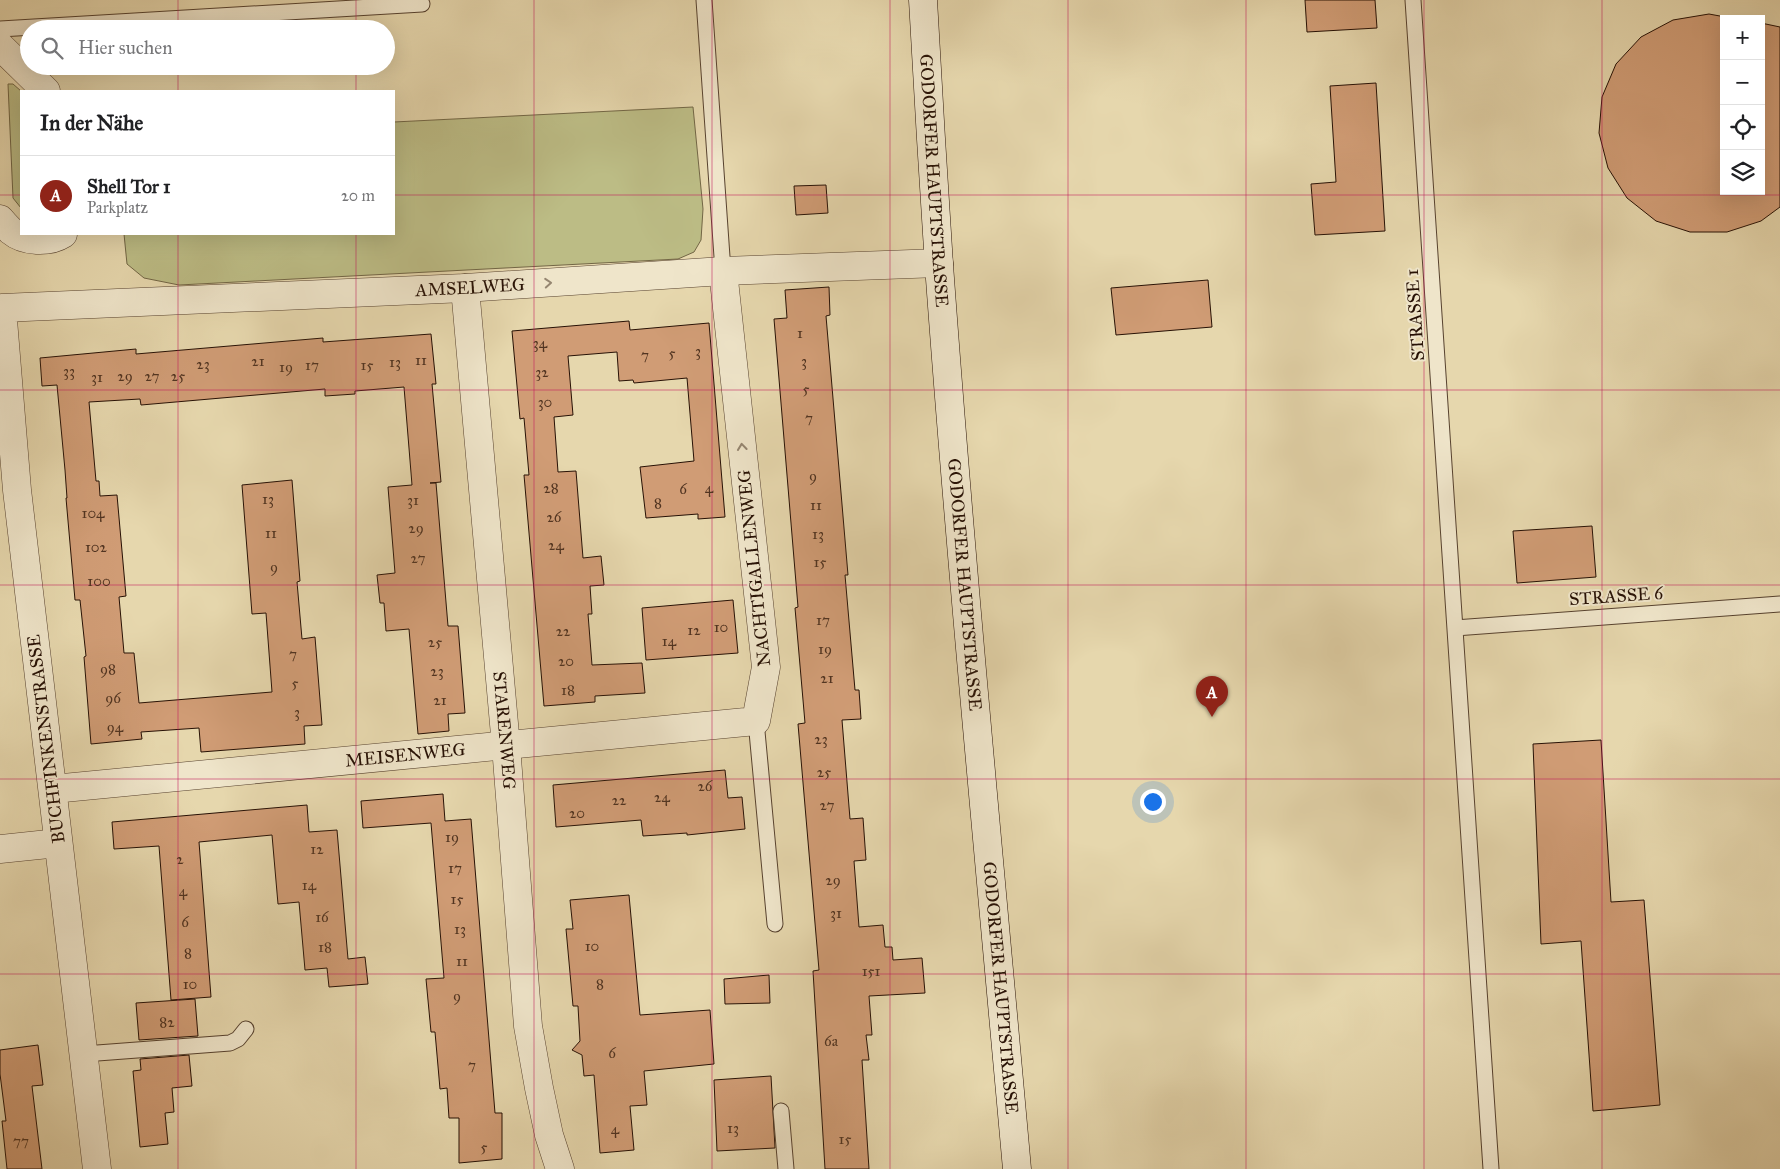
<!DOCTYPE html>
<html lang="de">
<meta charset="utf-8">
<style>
:root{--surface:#fff;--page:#f2f2f2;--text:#202124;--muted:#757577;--line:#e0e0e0;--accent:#8f2418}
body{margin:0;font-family:"IM FELL Great Primer",serif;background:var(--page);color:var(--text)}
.controls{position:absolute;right:15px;top:15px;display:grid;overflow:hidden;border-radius:0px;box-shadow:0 5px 20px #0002}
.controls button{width:45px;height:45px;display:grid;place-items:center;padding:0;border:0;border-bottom:1px solid var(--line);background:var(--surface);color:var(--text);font:25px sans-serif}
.you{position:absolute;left:1152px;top:801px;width:18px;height:18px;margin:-12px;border:4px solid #fff;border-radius:50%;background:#1a73e8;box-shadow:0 0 0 8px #1a73e833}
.badge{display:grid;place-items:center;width:32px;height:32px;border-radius:50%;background:var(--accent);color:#fff;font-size:16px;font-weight:700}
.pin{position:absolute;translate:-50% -41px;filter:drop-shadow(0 1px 2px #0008)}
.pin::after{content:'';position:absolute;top:26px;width:18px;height:15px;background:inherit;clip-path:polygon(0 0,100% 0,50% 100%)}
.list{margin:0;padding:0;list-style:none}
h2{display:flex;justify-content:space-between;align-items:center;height:65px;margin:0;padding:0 20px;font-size:21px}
h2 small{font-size:16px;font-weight:400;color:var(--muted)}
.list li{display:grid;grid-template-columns:32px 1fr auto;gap:15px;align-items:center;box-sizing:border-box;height:80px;padding:0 20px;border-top:1px solid var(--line)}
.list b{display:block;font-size:19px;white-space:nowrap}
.list p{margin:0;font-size:16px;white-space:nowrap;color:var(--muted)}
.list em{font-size:16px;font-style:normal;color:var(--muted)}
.icon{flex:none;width:28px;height:28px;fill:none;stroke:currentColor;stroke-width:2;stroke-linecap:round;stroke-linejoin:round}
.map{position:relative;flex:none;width:1780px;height:1169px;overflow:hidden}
.search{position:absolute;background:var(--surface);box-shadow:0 5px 20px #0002;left:20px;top:20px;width:375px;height:55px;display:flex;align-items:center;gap:12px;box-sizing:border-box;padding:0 18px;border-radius:28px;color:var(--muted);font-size:19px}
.panel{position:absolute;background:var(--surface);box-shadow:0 5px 20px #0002;left:20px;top:90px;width:375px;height:145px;border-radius:0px}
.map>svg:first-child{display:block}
.green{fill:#bcbc85;stroke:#726645}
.building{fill:#d09c75;stroke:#271105}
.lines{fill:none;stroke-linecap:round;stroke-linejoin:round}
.lane-casing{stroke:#57422f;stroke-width:17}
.street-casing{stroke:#57422f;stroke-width:29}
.secondary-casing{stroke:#271105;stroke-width:29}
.lane{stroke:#efe5ca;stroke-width:15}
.street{stroke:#efe5ca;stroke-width:28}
.secondary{stroke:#efe5ca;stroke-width:28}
.oneway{stroke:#958671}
.grid{fill:none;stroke:#c2185b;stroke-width:1;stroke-opacity:0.55}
.labels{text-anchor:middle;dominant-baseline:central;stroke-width:4;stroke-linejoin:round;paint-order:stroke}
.number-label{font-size:15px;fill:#513421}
.street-label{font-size:18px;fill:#271105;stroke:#efe5ca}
</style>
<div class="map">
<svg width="1780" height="1169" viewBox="0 0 1780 1169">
<rect width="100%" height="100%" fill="#e6d7ad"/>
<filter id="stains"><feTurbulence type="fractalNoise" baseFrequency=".004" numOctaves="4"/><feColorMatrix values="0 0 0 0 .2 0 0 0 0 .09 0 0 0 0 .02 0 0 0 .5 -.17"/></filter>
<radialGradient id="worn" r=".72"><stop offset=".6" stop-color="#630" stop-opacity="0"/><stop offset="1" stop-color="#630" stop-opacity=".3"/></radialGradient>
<path class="green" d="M8 84H13L21 91V208L13 198Z
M693 107 703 209 701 240 694 252 678 259 179 285 144 278 127 264 124 234H394V122Z"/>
<path class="building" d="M1305 0H1375L1377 28 1307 32Z
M1709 14 1736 19H1724V191H1761V23L1780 27V207L1761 221 1727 232H1690L1656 221 1627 198 1608 168 1599 133 1602 97 1616 64 1641 37 1673 20Z
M1376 83 1385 231 1315 235 1311 184 1336 182 1330 86Z
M826 185 828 213 796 215 794 186Z
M1208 280 1212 327 1116 335 1111 288Z
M829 287 830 315 826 316 848 575H845L855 690H859L861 719 842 720 850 819 863 818 866 860 854 861 859 927 883 925 885 947H892L893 960 922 958 925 993 869 996 872 1035H866L869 1060H862L869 1169H825L813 971 819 970 798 724 805 723 795 608 798 607 774 319 787 318 785 290Z
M629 321 630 330 709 323 725 517 698 519V514L646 518 640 467 694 461 687 378 634 383 633 380 619 381 617 352 568 356 573 415 554 417 558 472 576 471 583 558 601 556 604 585 590 586 592 614H588L592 665 642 663 645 693 595 696V702L544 706 524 475H529L524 418 520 419 512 331Z
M431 334 436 384H432L441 482 430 483H436L448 626H458L465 713 448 714 449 731 418 734 409 629 386 631 384 603H380L377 575 395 573 388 487 412 485 404 387 355 391V394L325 396V389L141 405 140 399 89 402 96 481H99L100 496 117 495 126 596 119 597 124 653H134L139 703 272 692 266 613 252 614 242 485 292 480 300 581 297 582 302 639 315 637 322 725 304 726 305 744 201 752 199 728 141 732 142 739 91 744 84 657 86 656 80 600H75L66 498H67L65 470 57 385 42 386 40 358 136 349V354L323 338V342Z
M1592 526 1596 577 1517 583 1513 531Z
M733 600 738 653 646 660 642 608Z
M1601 740 1611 902 1644 900 1660 1105 1593 1111 1581 941 1541 944 1533 744Z
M725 770 728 798 742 797 745 829 687 835V833L643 836 641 820 556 827 553 785Z
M443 794 445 821 471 819 495 1113H502V1159L459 1163V1118H449L447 1088 440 1089 435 1032H431L426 979 444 978 431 823 363 828 361 801Z
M307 805 309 832 337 830 348 959 365 957 368 984 329 987 327 968 305 970 299 902 278 904 272 835 199 842 211 997 171 1000 159 846 114 849 112 822Z
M629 895 640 1015 710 1010 714 1064 644 1071 647 1105 630 1106 634 1150 600 1153 594 1075 584 1076 582 1055 572 1050 580 1041 578 1006H573L566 929H573L570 900Z
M769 975 770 1003 725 1004 724 979Z
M195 999 198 1036 139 1040 136 1003Z
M38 1045 43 1085 32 1086 42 1169H7L2 1121H6L0 1074V1050Z
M189 1055 192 1086 172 1088 174 1112 165 1113 168 1144 140 1147 133 1071 141 1070 140 1059Z
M771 1076 775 1148 717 1151 714 1080Z"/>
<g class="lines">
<g class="lane-casing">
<path id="lane" d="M704 0 723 271
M1413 0 1491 1169
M0 29 422 4
M1455 628 1780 604
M756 721 775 924
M84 1054 230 1043 238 1039 246 1029
M781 1111 786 1169"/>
</g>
<g class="street-casing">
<g id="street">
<path d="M0 46 46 91"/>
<path d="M0 219C3 223 7 227 11 231 24 242 49 243 63 234"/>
<path id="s1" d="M465 288 506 746 528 1026 539 1088 549 1135 560 1169"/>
<path id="s2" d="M53 789 756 721 766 667 723 271"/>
<path d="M0 849 58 843"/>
<path id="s3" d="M97 1169 17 490 2 308 465 288 723 271 939 263"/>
</g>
</g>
<g class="secondary-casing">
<g id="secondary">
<path id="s4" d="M923 0C928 88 933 177 939 265 961 567 990 868 1017 1169"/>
</g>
</g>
<use href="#lane" class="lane"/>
<use href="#street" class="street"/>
<use href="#secondary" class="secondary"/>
</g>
<defs><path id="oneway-chevron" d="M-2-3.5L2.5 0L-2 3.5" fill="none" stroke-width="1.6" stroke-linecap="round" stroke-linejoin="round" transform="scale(1.25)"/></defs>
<g class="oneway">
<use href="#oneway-chevron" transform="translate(548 283) rotate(-4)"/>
<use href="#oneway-chevron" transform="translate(742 447) rotate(-96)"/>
</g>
<path class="grid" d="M178 0V29M356 0V29M534 0V1169M712 0V1169M890 0V1169M1068 0V1169M1246 0V1169M1424 0V1169M1602 0V1169M178 66V91M356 66V91M0 195H21M394 195H1780M178 234V1169M356 234V1169M0 390H1780M0 585H1780M0 779H1780M0 974H1780"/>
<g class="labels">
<g class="number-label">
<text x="800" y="333">1</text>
<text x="540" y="343">34</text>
<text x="698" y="351">3</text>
<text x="672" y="353">5</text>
<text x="645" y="355">7</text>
<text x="421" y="360">11</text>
<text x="258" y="361">21</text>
<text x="804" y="361">3</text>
<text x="395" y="362">13</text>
<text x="203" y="364">23</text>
<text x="312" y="365">17</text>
<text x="367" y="365">15</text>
<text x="286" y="367">19</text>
<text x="69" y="371">33</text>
<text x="542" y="372">32</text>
<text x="125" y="376">29</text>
<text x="152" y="376">27</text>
<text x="178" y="376">25</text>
<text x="97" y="377">31</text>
<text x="806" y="389">5</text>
<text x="545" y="402">30</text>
<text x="809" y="418">7</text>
<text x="813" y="476">9</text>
<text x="551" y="488">28</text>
<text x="709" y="488">4</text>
<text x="683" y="489">6</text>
<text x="268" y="499">13</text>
<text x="413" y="500">31</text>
<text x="658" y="503">8</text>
<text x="816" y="505">11</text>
<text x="93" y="513">104</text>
<text x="554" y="517">26</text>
<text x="416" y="528">29</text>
<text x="271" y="533">11</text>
<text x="818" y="534">13</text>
<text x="556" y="545">24</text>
<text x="96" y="547">102</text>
<text x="418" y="558">27</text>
<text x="820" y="562">15</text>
<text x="274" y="567">9</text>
<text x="99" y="581">100</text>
<text x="823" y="620">17</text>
<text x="721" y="627">10</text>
<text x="694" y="630">12</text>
<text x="563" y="631">22</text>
<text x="669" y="641">14</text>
<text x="435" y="642">25</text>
<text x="825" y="649">19</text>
<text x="293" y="654">7</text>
<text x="566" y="661">20</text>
<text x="108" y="669">98</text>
<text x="437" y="671">23</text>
<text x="827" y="678">21</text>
<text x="295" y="683">5</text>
<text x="568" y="690">18</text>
<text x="113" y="698">96</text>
<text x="440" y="700">21</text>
<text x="297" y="712">3</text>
<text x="115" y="727">94</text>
<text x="821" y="739">23</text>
<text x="824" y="772">25</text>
<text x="705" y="786">26</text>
<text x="662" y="797">24</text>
<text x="619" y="800">22</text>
<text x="827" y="805">27</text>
<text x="577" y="813">20</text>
<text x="452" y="837">19</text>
<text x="317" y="849">12</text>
<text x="180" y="859">2</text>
<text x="455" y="868">17</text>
<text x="833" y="880">29</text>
<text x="309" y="885">14</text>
<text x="183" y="891">4</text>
<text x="457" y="899">15</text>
<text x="836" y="913">31</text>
<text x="322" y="917">16</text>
<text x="185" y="922">6</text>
<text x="460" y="929">13</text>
<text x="592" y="946">10</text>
<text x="325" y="947">18</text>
<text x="188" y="953">8</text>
<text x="462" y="961">11</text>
<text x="871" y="971">151</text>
<text x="190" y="984">10</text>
<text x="600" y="984">8</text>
<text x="457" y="996">9</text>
<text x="167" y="1022">82</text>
<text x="831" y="1041">6a</text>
<text x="612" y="1053">6</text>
<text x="472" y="1065">7</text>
<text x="733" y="1128">13</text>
<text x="615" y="1129">4</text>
<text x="845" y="1139">15</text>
<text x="21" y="1141">77</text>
<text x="484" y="1147">5</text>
</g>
<g class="street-label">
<text stroke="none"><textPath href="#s4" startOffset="181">GODORFER HAUPTSTRASSE</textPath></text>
<text stroke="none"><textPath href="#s3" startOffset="1335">AMSELWEG</textPath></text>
<text transform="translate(1415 315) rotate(-94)">STRASSE 1</text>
<text transform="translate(754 568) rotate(-96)">NACHTIGALLENWEG</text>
<text stroke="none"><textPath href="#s4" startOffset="586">GODORFER HAUPTSTRASSE</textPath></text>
<text transform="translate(1616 596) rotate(-4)">STRASSE 6</text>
<text stroke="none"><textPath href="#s1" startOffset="444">STARENWEG</textPath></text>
<text transform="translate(46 739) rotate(-97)">BUCHFINKENSTRASSE</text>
<text stroke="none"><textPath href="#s2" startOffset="354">MEISENWEG</textPath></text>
<text stroke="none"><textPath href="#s4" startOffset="991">GODORFER HAUPTSTRASSE</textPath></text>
</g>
</g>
<rect width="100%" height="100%" filter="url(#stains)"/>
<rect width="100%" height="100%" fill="url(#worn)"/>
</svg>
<div class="controls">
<button>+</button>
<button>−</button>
<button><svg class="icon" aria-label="locate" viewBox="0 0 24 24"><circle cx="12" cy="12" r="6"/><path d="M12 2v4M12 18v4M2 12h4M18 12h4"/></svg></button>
<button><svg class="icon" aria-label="layers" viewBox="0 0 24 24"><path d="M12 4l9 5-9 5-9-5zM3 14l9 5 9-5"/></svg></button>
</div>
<div class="you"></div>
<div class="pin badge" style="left:1212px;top:717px">A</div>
<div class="search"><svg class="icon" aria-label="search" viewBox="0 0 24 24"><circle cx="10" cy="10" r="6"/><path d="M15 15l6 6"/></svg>Hier suchen</div>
<section class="panel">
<h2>In der Nähe<small></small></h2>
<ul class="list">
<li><span class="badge">A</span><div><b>Shell Tor 1</b><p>Parkplatz</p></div><em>20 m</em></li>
</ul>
</section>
</div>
